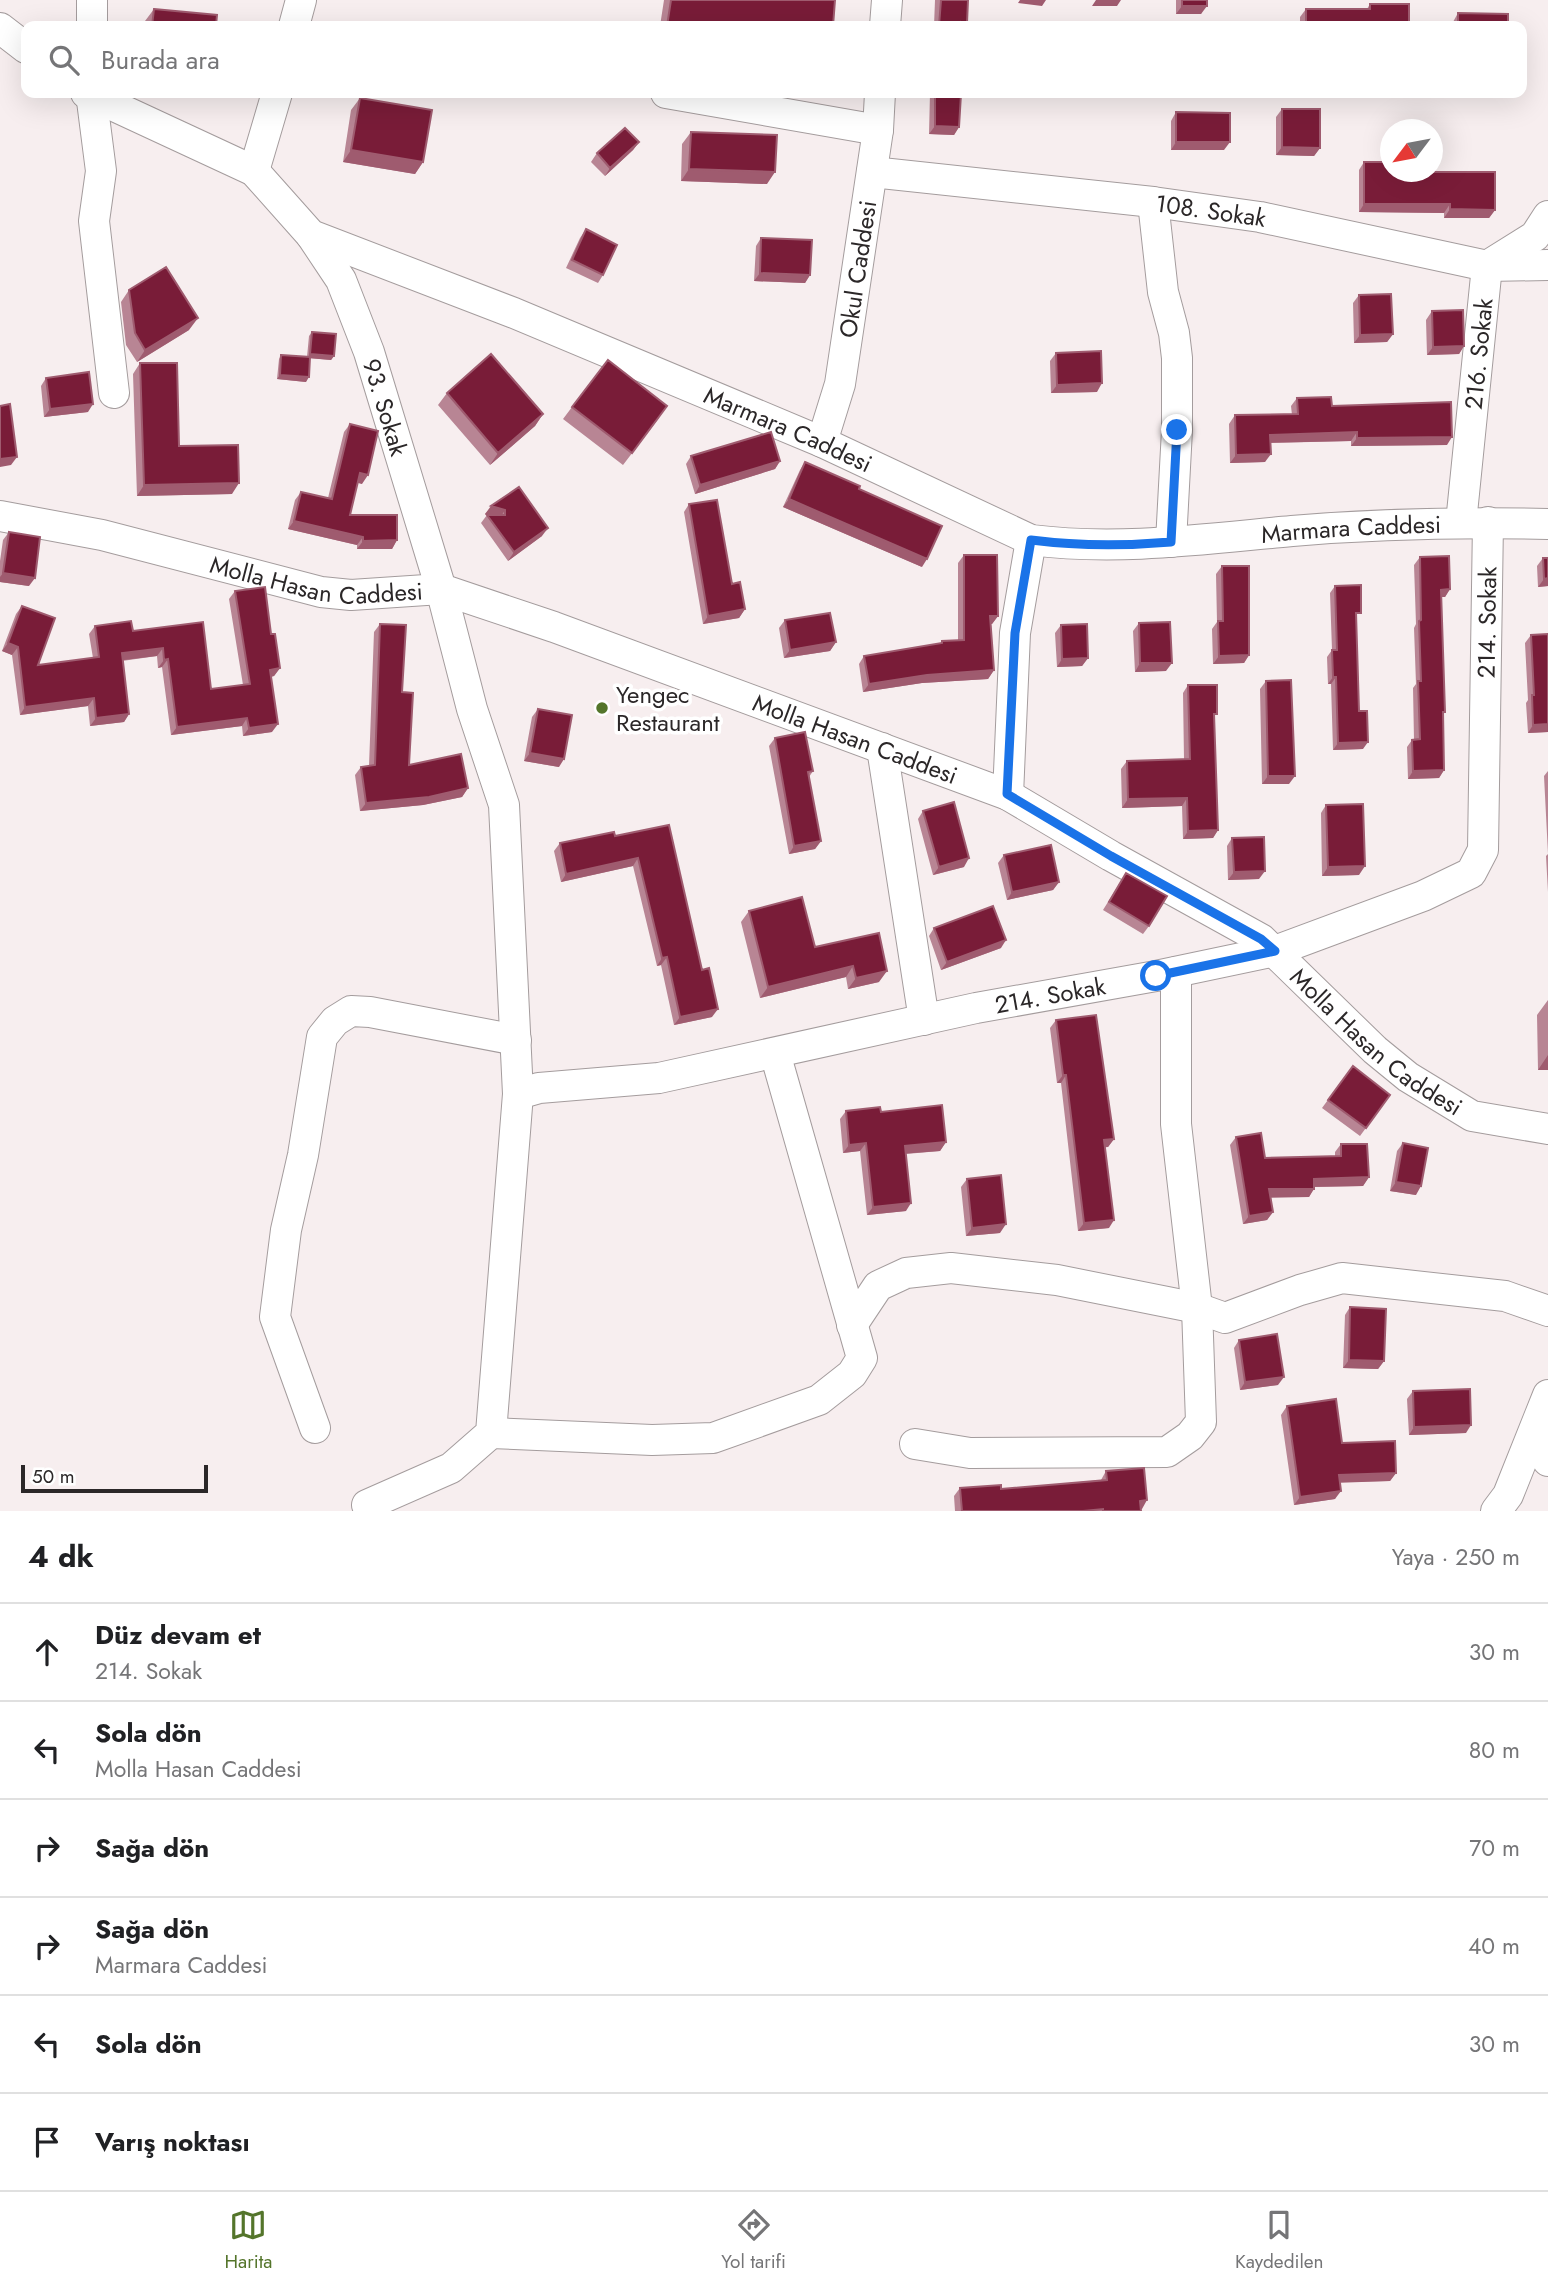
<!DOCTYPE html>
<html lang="tr">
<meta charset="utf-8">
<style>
:root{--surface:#fff;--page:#f6f6f6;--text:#202124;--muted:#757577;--line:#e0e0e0;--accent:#54752b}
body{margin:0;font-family:Jost,sans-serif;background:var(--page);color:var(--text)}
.compass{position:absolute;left:1380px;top:119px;width:63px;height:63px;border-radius:50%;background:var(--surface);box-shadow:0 7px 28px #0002;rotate:238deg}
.scale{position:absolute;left:21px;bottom:18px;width:187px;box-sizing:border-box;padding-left:7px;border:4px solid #2b2728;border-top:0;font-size:19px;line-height:24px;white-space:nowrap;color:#2b2728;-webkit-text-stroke:5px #fff;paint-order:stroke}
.stop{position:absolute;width:21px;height:21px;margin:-16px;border:5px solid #1a73e8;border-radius:50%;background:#fff}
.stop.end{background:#1a73e8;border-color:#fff;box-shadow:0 2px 7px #0008}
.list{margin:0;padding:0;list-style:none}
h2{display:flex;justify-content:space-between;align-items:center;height:91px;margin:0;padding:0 28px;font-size:30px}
h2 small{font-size:23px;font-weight:400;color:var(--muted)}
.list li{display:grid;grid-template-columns:46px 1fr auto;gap:21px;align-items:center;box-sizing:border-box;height:98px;padding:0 28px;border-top:2px solid var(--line)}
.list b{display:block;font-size:26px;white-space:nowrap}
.list p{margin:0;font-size:23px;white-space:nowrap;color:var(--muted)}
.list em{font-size:23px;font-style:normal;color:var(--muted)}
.icon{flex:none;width:38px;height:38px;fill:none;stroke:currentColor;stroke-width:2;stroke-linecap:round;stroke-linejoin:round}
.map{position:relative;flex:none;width:1548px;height:1511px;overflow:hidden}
.search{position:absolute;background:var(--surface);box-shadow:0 7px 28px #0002;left:21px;right:21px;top:21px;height:77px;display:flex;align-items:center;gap:18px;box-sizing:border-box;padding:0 24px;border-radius:14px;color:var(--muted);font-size:26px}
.sheet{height:679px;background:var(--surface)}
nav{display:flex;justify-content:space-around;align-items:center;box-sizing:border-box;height:98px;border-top:2px solid var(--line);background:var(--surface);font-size:19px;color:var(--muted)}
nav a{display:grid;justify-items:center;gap:4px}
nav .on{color:var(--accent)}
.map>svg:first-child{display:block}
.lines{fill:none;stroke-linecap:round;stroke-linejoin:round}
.minor-casing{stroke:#a49c9d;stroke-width:32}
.minor{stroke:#fff;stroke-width:30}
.wall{fill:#b88594}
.shaded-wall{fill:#9f5b6f}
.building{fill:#791c38;stroke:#9f5b6f;stroke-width:2}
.route{stroke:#1a73e8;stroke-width:9}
.poi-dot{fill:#54752b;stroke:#fff;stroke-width:2.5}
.labels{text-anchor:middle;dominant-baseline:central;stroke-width:7;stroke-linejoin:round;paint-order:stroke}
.street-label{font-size:24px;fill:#2b2728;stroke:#fff}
.poi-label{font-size:24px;fill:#2b2728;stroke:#fff;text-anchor:start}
</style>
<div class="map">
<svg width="1548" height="1511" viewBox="0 0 1548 1511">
<rect width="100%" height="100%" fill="#f7eeef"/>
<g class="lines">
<g class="minor-casing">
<g id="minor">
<path d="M92 26V0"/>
<path d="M294 26 301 0"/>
<path d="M885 26 887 0"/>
<path d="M0 28 26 48"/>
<path id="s1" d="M86 93 254 171 311 235 514 313 822 442 1031 540C1118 551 1204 539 1292 531 1376 524 1463 522 1548 524"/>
<path d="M91 93 101 171 94 221 114 393"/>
<path d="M666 93 878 130"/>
<path d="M254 171 277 93"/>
<path id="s2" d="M872 172 1153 202 1260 217 1487 266 1548 265"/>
<path d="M1153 202 1163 292 1174 333 1177 358V430L1171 542"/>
<path id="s3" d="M311 235 341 280 369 352 441 589 472 709 504 805 518 1094 491 1433 451 1468 367 1505"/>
<path id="s4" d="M822 442 840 384 878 130 880 93"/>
<path id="s5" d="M0 516 102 535 321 592 351 595 441 589 554 627 1008 795 1111 856 1261 939 1375 1050 1408 1077 1472 1116 1548 1129"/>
<path id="s6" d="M1461 523 1487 266 1535 236 1548 216"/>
<path d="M882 748 924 1020"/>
<path d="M1008 795 1015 633 1031 540"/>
<path id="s7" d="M518 1094 539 1088 659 1078 976 1008 1156 976 1275 951 1423 896 1471 873 1483 850 1488 522"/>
<path d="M852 1325 878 1286 906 1273 951 1268 1057 1280 1197 1308 1225 1318 1300 1290 1342 1278 1505 1296 1548 1311"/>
<path d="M1545 1413 1548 1461"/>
<path d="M315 1428 275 1317 286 1230 303 1155 322 1037 335 1021 351 1011 370 1012 516 1040"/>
<path d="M491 1433 652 1440 713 1438 819 1400 852 1374 862 1358 775 1053"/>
<path d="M915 1444 970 1453 1167 1452 1190 1436 1201 1422 1197 1308 1176 1124V972"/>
<path d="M1496 1511 1508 1495 1548 1395"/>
</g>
</g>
<use href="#minor" class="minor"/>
</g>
<path class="wall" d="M664 0H835L833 26H660Z
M935 0H968L965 26H934Z
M1176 0H1207L1201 14H1176Z
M1370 4 1409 26H1300V17L1306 9H1367Z
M154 9 216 26H145V21Z
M1458 13 1508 26H1453V22Z
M930 93H958L959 127 954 135 929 134Z
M360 98 423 162 415 174 343 162 351 110Z
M1282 109 1320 148 1314 156 1276 155V117Z
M1176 112 1224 150H1171V121Z
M691 132 767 184 681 181 682 144Z
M639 142 633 150 605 176 591 162 597 153Z
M1364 162 1495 210 1489 218H1444V213L1359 212V170Z
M586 229 603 275 598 283 566 268 580 238Z
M761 238 810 275 805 283 754 281 756 246Z
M129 290 189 330 137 362 126 345 121 302Z
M1359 295 1393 334 1387 342 1354 343 1353 303Z
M1432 311 1464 346 1459 354 1427 355 1426 320Z
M312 332 334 356 331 360 310 358 306 382 277 379 279 359 281 355 307 357 309 336Z
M1056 353 1097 392 1051 393 1050 361Z
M140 363 179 446 232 494 137 496 133 374Z
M46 378 88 412 44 417 41 386Z
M447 393 543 414 535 426 490 465 438 405Z
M1297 398 1332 406 1447 445 1351 446V441L1270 443 1265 462 1230 463 1229 424 1235 415H1292L1291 406Z
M572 407 659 418 623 465 563 419Z
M350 424 362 484 358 482 350 515 397 540 392 549H357V545L288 529 295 500 301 492 328 498 344 432Z
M691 456 780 461 775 469 695 494 686 464Z
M805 462 859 489 922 567 783 507 800 470Z
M519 487 542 536 508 561 481 523 487 515H490L485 514Z
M689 504 745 609 739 618 703 624 684 512Z
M9 532 29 586 0 582V561L3 540Z
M964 555 998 616 992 624H991L994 670 988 679 922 683 863 692 859 664 864 656 940 644 942 641 958 640V563Z
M1420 557 1450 589 1445 597H1441L1445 712 1443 715 1444 770 1439 778 1408 779 1407 747 1412 740H1414L1413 688 1416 684 1414 628 1416 624 1414 565Z
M1543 558 1548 586 1538 587 1537 566Z
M1222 566 1249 655 1244 663 1213 664 1212 629 1217 622 1216 574Z
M1335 586 1356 620 1359 711 1363 749 1333 750 1331 684H1328L1327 657 1332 650 1330 593Z
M235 591 271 634 280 668 274 676 271 677 272 732 243 736 242 726 171 735 162 667 158 668 157 656 122 661 129 714 124 722 90 726 88 706 20 715 12 655 2 651 16 614 22 606 38 665 93 658 89 634 95 626 133 631 203 622 211 689 243 685 229 599Z
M785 620 836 642 830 651 784 658 779 628Z
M1139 623 1166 671 1135 672 1133 631Z
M380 624 402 692 409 765 468 788 462 797 423 805 360 811 355 775 361 767 369 766 374 632Z
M1061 625 1088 658 1082 666 1057 667 1055 633Z
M1548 634V732L1528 733 1526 703 1528 700 1525 643 1531 635Z
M1266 681 1289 784H1262L1260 689Z
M1188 685 1218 830 1213 838 1183 839 1182 806 1122 808 1121 769 1127 761 1184 759 1183 693Z
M538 709 559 767 524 761 532 717Z
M775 738 813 771 809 777 821 841 815 849 789 854 769 746Z
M1548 771V892L1546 856 1548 854 1544 776Z
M1326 805 1359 875 1322 876 1321 813Z
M923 811 964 867 933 875 918 819Z
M669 825 712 1017 674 1025 661 965 657 966 633 866 561 882 554 851 560 843 615 836Z
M1232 838 1259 879 1228 880 1227 846Z
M1004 855 1059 882 1053 890 1007 900 998 863Z
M1126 873 1149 926 1143 934 1103 910Z
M749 911 815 947 879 933V982L848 989 846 977 760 998 741 922Z
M934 928 1001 948 941 970 929 936Z
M1548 1000V1070H1538L1537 1015Z
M1056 1020 1114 1139 1108 1147H1105L1109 1228 1078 1231 1061 1083H1057L1050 1028Z
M1353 1066 1390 1095 1360 1136 1322 1108Z
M846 1111 881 1112 946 1142 940 1151 906 1154V1211L867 1215 860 1151 843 1153 840 1119Z
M1236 1137 1265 1158 1335 1156V1152L1341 1144 1369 1177 1363 1186 1314 1187 1309 1197H1271L1273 1212 1267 1220 1243 1224 1230 1145Z
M1403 1143 1416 1195 1390 1191 1397 1151Z
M967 1179 1000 1233 966 1236 961 1187Z
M1350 1307 1384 1361 1378 1369 1343 1368 1345 1315Z
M1239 1340 1278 1385 1240 1390 1234 1348Z
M1413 1391 1466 1433 1409 1435 1407 1399Z
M1287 1406 1342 1443 1396 1473 1390 1481 1340 1482 1335 1499 1294 1505 1281 1415Z
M1106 1471 1142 1509H1140L1141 1511H955L954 1496 960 1488 1001 1489 1101 1480Z"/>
<path class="shaded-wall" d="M1020 0H1046L1042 6 1018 3Z
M1096 0H1121L1117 6H1092Z
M1182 6H1207L1201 14H1176Z
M961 22 967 23 965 26H958Z
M935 126 959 127 954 135 929 134Z
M639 142 633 150 605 176 610 168Z
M1176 142H1230L1224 150H1171Z
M1282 147 1320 148 1314 156 1276 155Z
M351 150 423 162 415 174 343 162Z
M689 169 775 172 767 184 681 181Z
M1364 204H1450L1444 213 1359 212Z
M1450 209 1495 210 1489 218H1444Z
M760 273 810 275 805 283 754 281Z
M198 318 189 330 137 362 145 350Z
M1393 334 1387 342 1354 343 1360 335Z
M1464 346 1459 354 1427 355 1433 347Z
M310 354 334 356 331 360 307 358Z
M280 375 309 377 306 382 277 379Z
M1102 383 1097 392 1051 393 1057 385Z
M93 404 88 412 44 417 50 409Z
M543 414 535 426 490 465 498 453Z
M1357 432 1351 441 1264 443 1270 435Z
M1452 437 1447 445 1351 446 1357 438Z
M1271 454 1265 462 1230 463 1236 455Z
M17 457 11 465 0 467V459Z
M780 461 775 469 695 494 700 485Z
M360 473 368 475 362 484 354 482Z
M239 483 232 494 137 496 144 485Z
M789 499 927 559 922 567 783 507Z
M491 506 505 510 500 518 485 514Z
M294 521 363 537 357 545 288 529Z
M548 528 542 536 508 561 514 552Z
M397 540 392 549H357L363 541Z
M3 573 35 578 29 586 0 582V577Z
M1548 578V586L1538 587 1544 579Z
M1450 589 1445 597H1436L1441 590Z
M745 609 739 618 703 624 708 616Z
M990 616H998L992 624H985Z
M836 642 830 651 784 658 790 650Z
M8 643 18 647 12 655 2 651Z
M163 648 157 656 116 661 122 653Z
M1249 655 1244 663 1213 664 1219 656Z
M1088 658 1082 666 1057 667 1062 659Z
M168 659 162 667 158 668 164 660Z
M1140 663H1172L1166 671 1135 672Z
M280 668 274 676 265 678 270 670Z
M994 670 988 679 922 683 863 692 869 684 927 675Z
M1333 677H1336L1331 684H1328Z
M94 698 88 706 20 715 25 707Z
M129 714 124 722 90 726 96 718Z
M247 718 242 726 171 735 177 727Z
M278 724 272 732 243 736 249 728Z
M1548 724V732L1528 733 1533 725Z
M1368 742 1363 749 1333 750 1338 743Z
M530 753 564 759 559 767 524 761Z
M1444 770 1439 778 1408 779 1413 771Z
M1268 776H1295L1289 784H1262Z
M468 788 462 797 423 805 360 811 366 803Z
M1187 798 1182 806 1122 808 1128 799Z
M1218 830 1213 838 1183 839 1188 831Z
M821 841 815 849 789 854 794 846Z
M638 858 633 866 561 882 566 874Z
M969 858 964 867 933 875 939 867Z
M1365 866 1359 875 1322 876 1328 867Z
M1265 871 1259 879 1228 880 1234 872Z
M1059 882 1053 890 1007 900 1012 892Z
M1006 940 1001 948 941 970 947 962Z
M667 957 661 965 657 966 662 958Z
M853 966 846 977 760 998 768 987Z
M887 971 879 982 848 989 856 978Z
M718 1009 712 1017 674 1025 680 1017Z
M1548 1055V1070H1538Z
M1063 1075H1066L1061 1083H1057Z
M1114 1139 1108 1147 1099 1148 1104 1140Z
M946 1142 940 1151 900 1154 905 1146Z
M866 1143 860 1151 843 1153 849 1145Z
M1369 1177 1363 1186 1308 1187 1314 1179Z
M1396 1182 1421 1186 1416 1195 1390 1191Z
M1269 1189H1314L1309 1197 1264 1198Z
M911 1203 906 1211 867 1215 873 1207Z
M1273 1212 1267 1220 1243 1224 1249 1216Z
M1114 1220 1109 1228 1078 1231 1084 1223Z
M1006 1224 1000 1233 966 1236 972 1228Z
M1349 1360 1384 1361 1378 1369 1343 1368Z
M1284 1377 1278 1385 1240 1390 1245 1382Z
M1471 1425 1466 1433 1409 1435 1414 1427Z
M1396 1473 1390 1481 1333 1483 1339 1475Z
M1341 1491 1335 1499 1294 1505 1300 1497Z
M1147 1500 1142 1509H1134L1140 1501Z"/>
<path class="building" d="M671 0H835L833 26H667Z
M941 0H968L967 23 961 22V26H939Z
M1182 0H1207V6H1182Z
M1370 4H1409V26H1306V9H1370Z
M154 9 217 15 216 26H152Z
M1458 13 1508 14V26H1458Z
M935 93H958V94H961L959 127 935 126Z
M360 98 432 110 423 162 351 150Z
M1282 109H1320V148L1282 147Z
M1176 112 1230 113V142H1176Z
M625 128 639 142 610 168 597 153Z
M691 132 777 135 775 172 689 169Z
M1364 162H1390V172H1495V210L1450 209V204H1364Z
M586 229 617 245 603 275 572 260Z
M761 238 812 240 810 275 760 273Z
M166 267 198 318 145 350 135 333 129 290Z
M1391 294 1393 334 1360 335 1359 295Z
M1463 310 1464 346 1433 347 1432 311Z
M312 332 336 334 334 356 310 354Z
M1101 351 1102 383 1057 385 1056 353Z
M491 354 543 414 498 453 447 393Z
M281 355 310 357 309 377 280 375Z
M608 360 667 406 632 453 572 407Z
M140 363H177L179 446 238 445 239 483 144 485Z
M89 372 93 404 50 409 46 378Z
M1331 397 1332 406 1451 402 1452 437 1357 438V432L1270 435 1271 454 1236 455 1235 415 1298 414 1297 398Z
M10 404 17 457 0 459V406Z
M350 424 378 431 368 475 360 473 350 515H397V540L363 541V537L294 521 301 492 332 499Z
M771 432 780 461 700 485 691 456Z
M805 462 860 486 859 489 942 526 927 559 789 499Z
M519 487 548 528 514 552 487 515H505V510L491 506Z
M717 500 732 584 740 582 745 609 708 616 689 504Z
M9 532 40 537 35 578 3 573Z
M964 555H997L998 616H990L994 670 927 675 869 684 864 656 942 643V641L964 640Z
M1449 556 1450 589 1441 590 1445 712H1443L1444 770 1413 771 1412 740 1420 739 1418 681H1421L1419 621 1421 620 1420 557Z
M1543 558H1548V578L1544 579Z
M1222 566H1249V655L1219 656 1218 621H1223Z
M1361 585V613H1356L1359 711H1367L1368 742 1338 743 1336 677H1333L1332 650H1337L1335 586Z
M265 587 271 634H275L280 668 270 670 278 724 249 728 247 718 177 727 168 659 164 660 163 648 122 653 129 714 96 718 94 698 25 707 18 647 8 643 22 606 55 618 38 665 99 657 95 626 131 621 133 631 203 622 211 689 250 684 235 591Z
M830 613 836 642 790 650 785 620Z
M1170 622 1172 663H1140L1139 623Z
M380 624 406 625 402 692 413 693 409 765 461 754 468 788 429 797 366 803 361 767 375 765Z
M1087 624 1088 658 1062 659 1061 625Z
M1548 634V724L1533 725 1532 695H1534L1531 635Z
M1291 680 1295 776H1268L1266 681Z
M1188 685H1217V714H1214L1218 830 1188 831 1187 798 1128 799 1127 761 1190 759Z
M538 709 572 715 564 759 530 753Z
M805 732 813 771 808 772 821 841 794 846 775 738Z
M954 802 969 858 939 867 923 811Z
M1363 804 1365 866 1328 867 1326 805Z
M669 825 702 970 709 968 718 1009 680 1017 667 957 662 958 638 858 566 874 560 843 614 832 615 836Z
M1264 837 1265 871 1234 872 1232 838Z
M1051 845 1059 882 1012 892 1004 855Z
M1126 873 1167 896 1149 926 1109 902Z
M802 897 815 947 879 933 887 971 856 978 853 966 768 987 749 911Z
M993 906 1006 940 947 962 934 928Z
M1096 1015 1114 1139 1104 1140 1114 1220 1084 1223 1066 1075H1063L1056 1020Z
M1353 1066 1390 1095 1366 1128 1328 1100Z
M942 1105 946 1142 905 1146 911 1203 873 1207 866 1143 849 1145 846 1111 880 1107 881 1112Z
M1261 1133 1265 1158 1341 1156V1144H1367L1369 1177 1314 1179V1189H1269L1273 1212 1249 1216 1236 1137Z
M1403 1143 1428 1148 1421 1186 1396 1182Z
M1001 1175 1006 1224 972 1228 967 1179Z
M1350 1307 1386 1309 1384 1361 1349 1360Z
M1277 1334 1284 1377 1245 1382 1239 1340Z
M1470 1389 1471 1425 1414 1427 1413 1391Z
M1336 1399 1342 1443 1395 1441 1396 1473 1339 1475 1341 1491 1300 1497 1287 1406Z
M1144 1468 1147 1500 1140 1501 1141 1511H1103V1509L1083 1511H962L960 1488 1001 1485V1489L1107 1480 1106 1471Z"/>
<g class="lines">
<path class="route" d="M1156 976 1275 951 1261 939 1111 856 1007 794 1015 633 1031 540C1078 546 1124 546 1171 542L1177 430"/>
</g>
<circle class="poi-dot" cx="602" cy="708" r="7"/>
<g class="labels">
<g class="street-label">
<text stroke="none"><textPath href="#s2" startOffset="341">108. Sokak</textPath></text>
<text stroke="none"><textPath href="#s4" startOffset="177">Okul Caddesi</textPath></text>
<text stroke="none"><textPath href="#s6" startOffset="170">216. Sokak</textPath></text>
<text stroke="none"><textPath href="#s3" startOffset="189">93. Sokak</textPath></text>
<text stroke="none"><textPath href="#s1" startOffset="786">Marmara Caddesi</textPath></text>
<text stroke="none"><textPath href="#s1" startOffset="1374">Marmara Caddesi</textPath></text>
<text stroke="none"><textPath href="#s5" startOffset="324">Molla Hasan Caddesi</textPath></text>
<text stroke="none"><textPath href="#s7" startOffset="1236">214. Sokak</textPath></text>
<text stroke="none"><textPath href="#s5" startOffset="891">Molla Hasan Caddesi</textPath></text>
<text stroke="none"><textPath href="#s7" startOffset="542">214. Sokak</textPath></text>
<text stroke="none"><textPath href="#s5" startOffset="1500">Molla Hasan Caddesi</textPath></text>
</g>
<g class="poi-label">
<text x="616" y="694">Yengec<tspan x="616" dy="28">Restaurant</tspan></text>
</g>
</g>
</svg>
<svg class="compass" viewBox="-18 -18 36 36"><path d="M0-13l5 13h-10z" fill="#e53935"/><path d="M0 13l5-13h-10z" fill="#757577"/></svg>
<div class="scale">50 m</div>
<div class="stop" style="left:1156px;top:976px"></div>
<div class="stop end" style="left:1177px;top:430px"></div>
<div class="search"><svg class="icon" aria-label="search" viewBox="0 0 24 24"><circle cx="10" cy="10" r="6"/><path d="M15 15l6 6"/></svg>Burada ara</div>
</div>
<section class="sheet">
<h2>4 dk<small>Yaya · 250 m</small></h2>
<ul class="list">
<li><svg class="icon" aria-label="ahead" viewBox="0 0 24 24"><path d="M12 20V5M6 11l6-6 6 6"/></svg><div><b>Düz devam et</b><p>214. Sokak</p></div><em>30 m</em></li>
<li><svg class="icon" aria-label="left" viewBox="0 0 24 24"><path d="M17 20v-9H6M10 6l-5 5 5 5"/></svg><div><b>Sola dön</b><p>Molla Hasan Caddesi</p></div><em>80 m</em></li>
<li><svg class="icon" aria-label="right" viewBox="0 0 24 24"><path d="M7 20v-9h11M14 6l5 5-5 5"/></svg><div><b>Sağa dön</b></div><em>70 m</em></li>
<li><svg class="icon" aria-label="right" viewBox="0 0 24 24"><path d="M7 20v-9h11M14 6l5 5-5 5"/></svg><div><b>Sağa dön</b><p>Marmara Caddesi</p></div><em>40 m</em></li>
<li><svg class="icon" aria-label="left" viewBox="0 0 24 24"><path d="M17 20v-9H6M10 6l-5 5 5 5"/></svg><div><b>Sola dön</b></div><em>30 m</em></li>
<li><svg class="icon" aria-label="arrive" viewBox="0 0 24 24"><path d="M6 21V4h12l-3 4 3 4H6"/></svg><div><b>Varış noktası</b></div></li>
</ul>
</section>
<nav>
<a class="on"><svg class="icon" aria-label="map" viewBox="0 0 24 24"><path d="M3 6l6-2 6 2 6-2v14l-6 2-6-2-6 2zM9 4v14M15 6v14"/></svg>Harita</a>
<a><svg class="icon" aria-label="directions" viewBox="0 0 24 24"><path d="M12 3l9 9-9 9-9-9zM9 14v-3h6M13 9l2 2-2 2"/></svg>Yol tarifi</a>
<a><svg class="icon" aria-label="saved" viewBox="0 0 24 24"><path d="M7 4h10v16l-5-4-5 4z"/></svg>Kaydedilen</a>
</nav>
